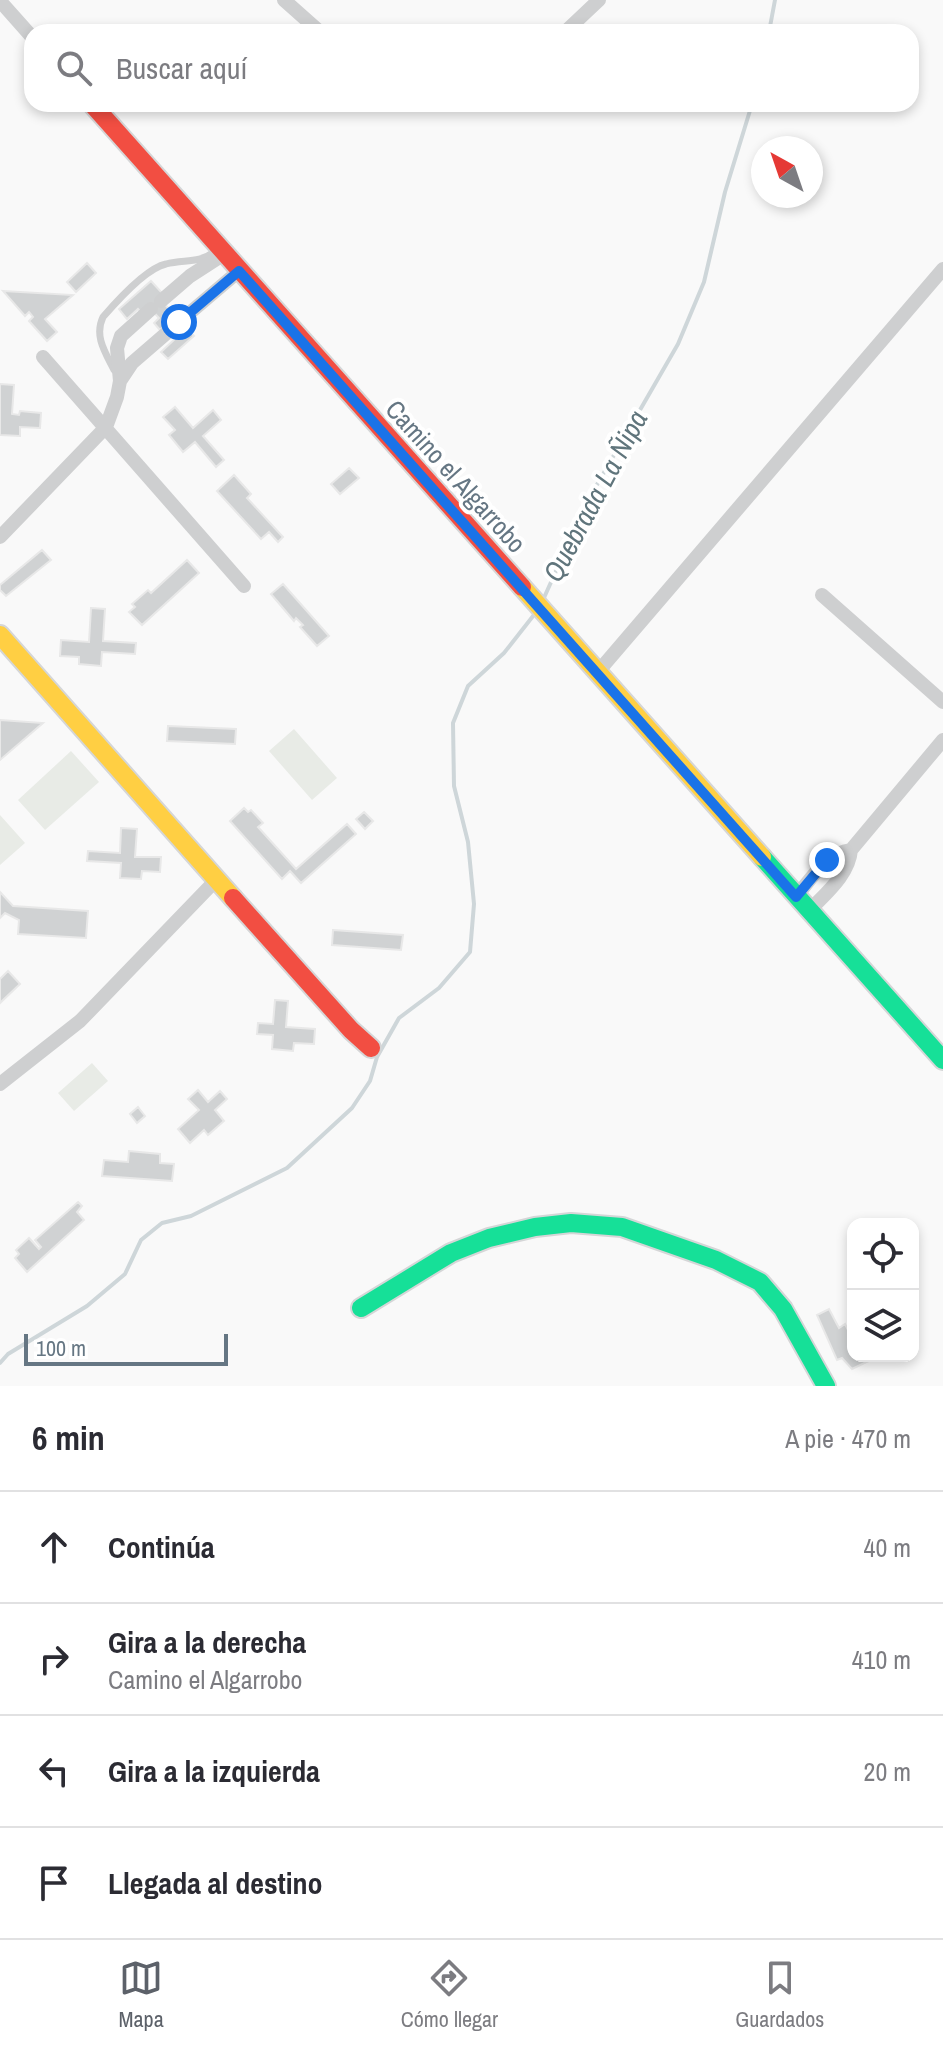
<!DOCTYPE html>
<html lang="es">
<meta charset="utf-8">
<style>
:root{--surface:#fff;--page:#f7f7f7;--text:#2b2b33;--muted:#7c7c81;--line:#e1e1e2;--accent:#5c6169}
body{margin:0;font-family:"Archivo Narrow",sans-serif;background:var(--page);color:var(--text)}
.controls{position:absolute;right:24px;bottom:24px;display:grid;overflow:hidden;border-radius:16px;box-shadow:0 4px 12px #0003}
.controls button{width:72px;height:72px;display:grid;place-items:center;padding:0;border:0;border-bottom:2px solid var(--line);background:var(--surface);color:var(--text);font:40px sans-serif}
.compass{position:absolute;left:751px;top:136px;width:72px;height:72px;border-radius:50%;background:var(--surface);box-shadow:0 4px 12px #0003;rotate:320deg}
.scale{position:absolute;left:24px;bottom:20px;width:204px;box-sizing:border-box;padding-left:8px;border:4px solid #657683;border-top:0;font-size:22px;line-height:28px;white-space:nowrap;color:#657683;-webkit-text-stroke:6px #fff;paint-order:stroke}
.stop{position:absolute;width:24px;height:24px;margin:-18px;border:6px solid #1a73e8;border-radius:50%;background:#fff}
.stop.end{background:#1a73e8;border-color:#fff;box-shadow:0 2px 8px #0008}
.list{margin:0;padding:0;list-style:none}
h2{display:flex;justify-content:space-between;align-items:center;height:104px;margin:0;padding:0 32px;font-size:34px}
h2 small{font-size:26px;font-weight:400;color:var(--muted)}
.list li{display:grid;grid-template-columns:52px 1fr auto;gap:24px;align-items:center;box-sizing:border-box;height:112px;padding:0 32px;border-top:2px solid var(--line)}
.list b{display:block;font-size:30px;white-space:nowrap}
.list p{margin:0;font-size:26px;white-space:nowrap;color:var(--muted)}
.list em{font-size:26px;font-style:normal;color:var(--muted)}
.icon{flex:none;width:44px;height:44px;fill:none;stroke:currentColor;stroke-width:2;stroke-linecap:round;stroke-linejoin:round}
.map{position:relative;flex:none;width:943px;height:1386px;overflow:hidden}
.search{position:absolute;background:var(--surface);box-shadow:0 4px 12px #0003;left:24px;right:24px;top:24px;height:88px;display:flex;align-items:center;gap:20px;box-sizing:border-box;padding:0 28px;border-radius:24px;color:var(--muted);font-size:30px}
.sheet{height:552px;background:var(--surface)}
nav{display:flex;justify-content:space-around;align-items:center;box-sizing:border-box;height:112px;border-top:2px solid var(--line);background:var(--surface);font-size:22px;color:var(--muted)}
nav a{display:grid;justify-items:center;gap:4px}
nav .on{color:var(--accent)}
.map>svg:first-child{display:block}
.green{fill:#e8ebe6}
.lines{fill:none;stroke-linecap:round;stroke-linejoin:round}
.stream{stroke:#ced6d9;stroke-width:4}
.building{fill:#d0d2d3;stroke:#e8e8e8;stroke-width:2}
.fast-casing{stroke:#d5d6d7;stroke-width:22}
.slow-casing{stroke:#d5d6d7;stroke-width:22}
.jam-casing{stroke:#d5d6d7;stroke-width:22}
.lane{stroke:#cecfd0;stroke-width:7}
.street{stroke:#cecfd0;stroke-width:14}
.fast{stroke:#16e098;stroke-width:18}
.slow{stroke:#ffcf43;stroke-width:18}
.jam{stroke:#f24e42;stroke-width:18}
.route{stroke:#1a73e8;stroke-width:10}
.labels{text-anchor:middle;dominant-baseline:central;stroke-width:8;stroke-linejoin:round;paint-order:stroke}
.street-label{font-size:26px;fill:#657683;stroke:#fff}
.water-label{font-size:28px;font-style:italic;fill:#60757c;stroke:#fff}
</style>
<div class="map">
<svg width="943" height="1386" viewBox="0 0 943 1386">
<rect width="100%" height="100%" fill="#f9f9f9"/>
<path class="green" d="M294 729 337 778 312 800 269 751Z
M71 751 99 782 45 830 18 800Z
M0 815 25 843 0 865Z
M92 1063 108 1081 74 1111 58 1093Z"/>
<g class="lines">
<path class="stream" d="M769 32 775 0
M543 600 587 502 678 344 704 282 725 192 752 104
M0 1363 8 1354 87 1306 125 1274 141 1240 162 1223 191 1216 287 1168 352 1108 370 1081 377 1057 399 1018 439 988 470 952 474 904 468 842 454 786 453 723 468 686 504 653 537 611"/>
</g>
<path class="building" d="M87 263 96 273 76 292 67 282Z
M151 281 163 294 158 297 194 336 168 359 161 352 176 338 165 326 160 330 154 323 159 318 148 306 141 312 138 309 127 319 119 309Z
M3 291 73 295 45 319 57 332 47 341 29 321 33 317 29 312 25 316Z
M0 384 14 385 12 414 19 415 20 411 41 413 40 428 20 427V436L0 435Z
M175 407 193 428 213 410 221 420 203 436 224 460 216 467 195 442 183 452 169 435 175 430 163 417Z
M349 468 359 478 340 494 331 484Z
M234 475 251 494 247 498 283 537 278 542 269 532 261 539 217 491Z
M42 550 51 560 6 596 0 590V585Z
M187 560 199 573 142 625 129 612 135 607 132 604 148 590 151 593Z
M283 584 329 636 317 646 300 627 303 625 296 618 294 621 271 594Z
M91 608 105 609 103 641 136 643 135 654 102 652 101 666 79 664V657L60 656 61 640 89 642Z
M0 720 43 723 0 760Z
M168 726 236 729 235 744 167 741Z
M244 808 248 812 251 810 263 823 258 827 296 869 347 824 356 834 301 883 290 871 282 879 230 821Z
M364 812 373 821 365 829 356 819Z
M121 828 137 829 135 857H161L160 872 142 871 141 879 120 878 121 863 87 861 88 851 120 853Z
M0 892 13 906 88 911 86 938 18 934 19 920 5 913 0 918Z
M333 930 403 935 401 950 332 945Z
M8 971 20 984 0 1003V979Z
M275 1000 288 1001 286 1027 315 1029 314 1044 294 1043 293 1051 272 1049 273 1035 257 1034 258 1023 273 1024Z
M198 1090 208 1102 220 1091 227 1099 215 1110 224 1121 208 1135 204 1130 190 1143 178 1129 199 1110 188 1099Z
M138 1107 145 1116 137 1123 130 1114Z
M129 1151 160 1154V1163L174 1164 172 1181 102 1176 104 1160 128 1162Z
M78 1202 82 1206 77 1212 84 1220 27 1272 15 1258 19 1254 16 1250 29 1238 39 1249 41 1247 35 1240Z
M829 1309 839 1328 845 1324 853 1340V1344L848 1347 850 1352 853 1351V1356H879L852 1369 842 1358 837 1360 817 1315Z"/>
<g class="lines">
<g class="fast-casing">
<path id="fast" d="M762 857 943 1060
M361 1308 451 1253 489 1238 535 1227 571 1223 622 1227 716 1260 760 1282 783 1309 826 1386"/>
</g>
<g class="slow-casing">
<path id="slow" d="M522 587 762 857
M0 635 233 898"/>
</g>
<g class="jam-casing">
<path id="jam" d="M92 104 522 587
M233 898 351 1030 371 1048"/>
</g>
<path class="lane" d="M114 370C105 352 94 336 103 317 116 302 147 268 166 264 184 259 198 264 214 252"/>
<path class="street" d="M284 0 320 32
M0 1 32 37
M565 32 599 0
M161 301 190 276 224 254
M179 322 239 271
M43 357 244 586
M120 381 132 363 169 331
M0 537 106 427 117 397 120 381 117 348 121 336 151 309
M822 595 943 702
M597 673 943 269
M796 897C811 879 826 853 851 850
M809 911C825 894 849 875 851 850L943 740
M0 1084 80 1021 217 879"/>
<use href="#fast" class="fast"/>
<use href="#slow" class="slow"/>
<use href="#jam" class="jam"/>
</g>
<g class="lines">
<path class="route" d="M179 322 239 271 796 897 827 860"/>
</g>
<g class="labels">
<g class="street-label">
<text transform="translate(456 476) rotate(48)">Camino el Algarrobo</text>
</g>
<g class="water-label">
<text transform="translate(595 496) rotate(-62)">Quebrada La Ñipa</text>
</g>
</g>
</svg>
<div class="controls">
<button><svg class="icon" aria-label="locate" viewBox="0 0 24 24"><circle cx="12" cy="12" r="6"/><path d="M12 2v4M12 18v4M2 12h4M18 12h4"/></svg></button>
<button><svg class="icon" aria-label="layers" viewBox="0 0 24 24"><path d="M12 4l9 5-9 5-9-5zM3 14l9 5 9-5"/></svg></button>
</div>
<svg class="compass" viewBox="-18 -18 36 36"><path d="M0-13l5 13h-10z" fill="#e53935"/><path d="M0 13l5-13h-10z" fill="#7c7c81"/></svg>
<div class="scale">100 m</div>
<div class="stop" style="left:179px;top:322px"></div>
<div class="stop end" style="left:827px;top:860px"></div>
<div class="search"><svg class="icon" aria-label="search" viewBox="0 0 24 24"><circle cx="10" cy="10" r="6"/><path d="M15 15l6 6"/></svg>Buscar aquí</div>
</div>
<section class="sheet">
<h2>6 min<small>A pie · 470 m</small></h2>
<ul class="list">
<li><svg class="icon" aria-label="ahead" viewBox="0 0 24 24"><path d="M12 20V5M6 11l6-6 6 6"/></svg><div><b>Continúa</b></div><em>40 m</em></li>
<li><svg class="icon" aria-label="right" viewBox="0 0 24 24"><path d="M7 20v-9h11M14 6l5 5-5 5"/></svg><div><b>Gira a la derecha</b><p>Camino el Algarrobo</p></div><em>410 m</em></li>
<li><svg class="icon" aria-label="left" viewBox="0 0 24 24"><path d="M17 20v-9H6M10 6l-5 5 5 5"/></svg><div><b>Gira a la izquierda</b></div><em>20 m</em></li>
<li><svg class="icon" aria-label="arrive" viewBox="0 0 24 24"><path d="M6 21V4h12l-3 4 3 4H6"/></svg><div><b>Llegada al destino</b></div></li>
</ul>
</section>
<nav>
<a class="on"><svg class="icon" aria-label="map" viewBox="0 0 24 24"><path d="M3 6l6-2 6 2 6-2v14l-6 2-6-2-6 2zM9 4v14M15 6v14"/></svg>Mapa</a>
<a><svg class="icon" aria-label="directions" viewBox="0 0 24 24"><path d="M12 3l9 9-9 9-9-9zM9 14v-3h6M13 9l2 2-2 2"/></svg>Cómo llegar</a>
<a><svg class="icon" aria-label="saved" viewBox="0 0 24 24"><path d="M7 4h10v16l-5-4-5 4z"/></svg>Guardados</a>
</nav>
